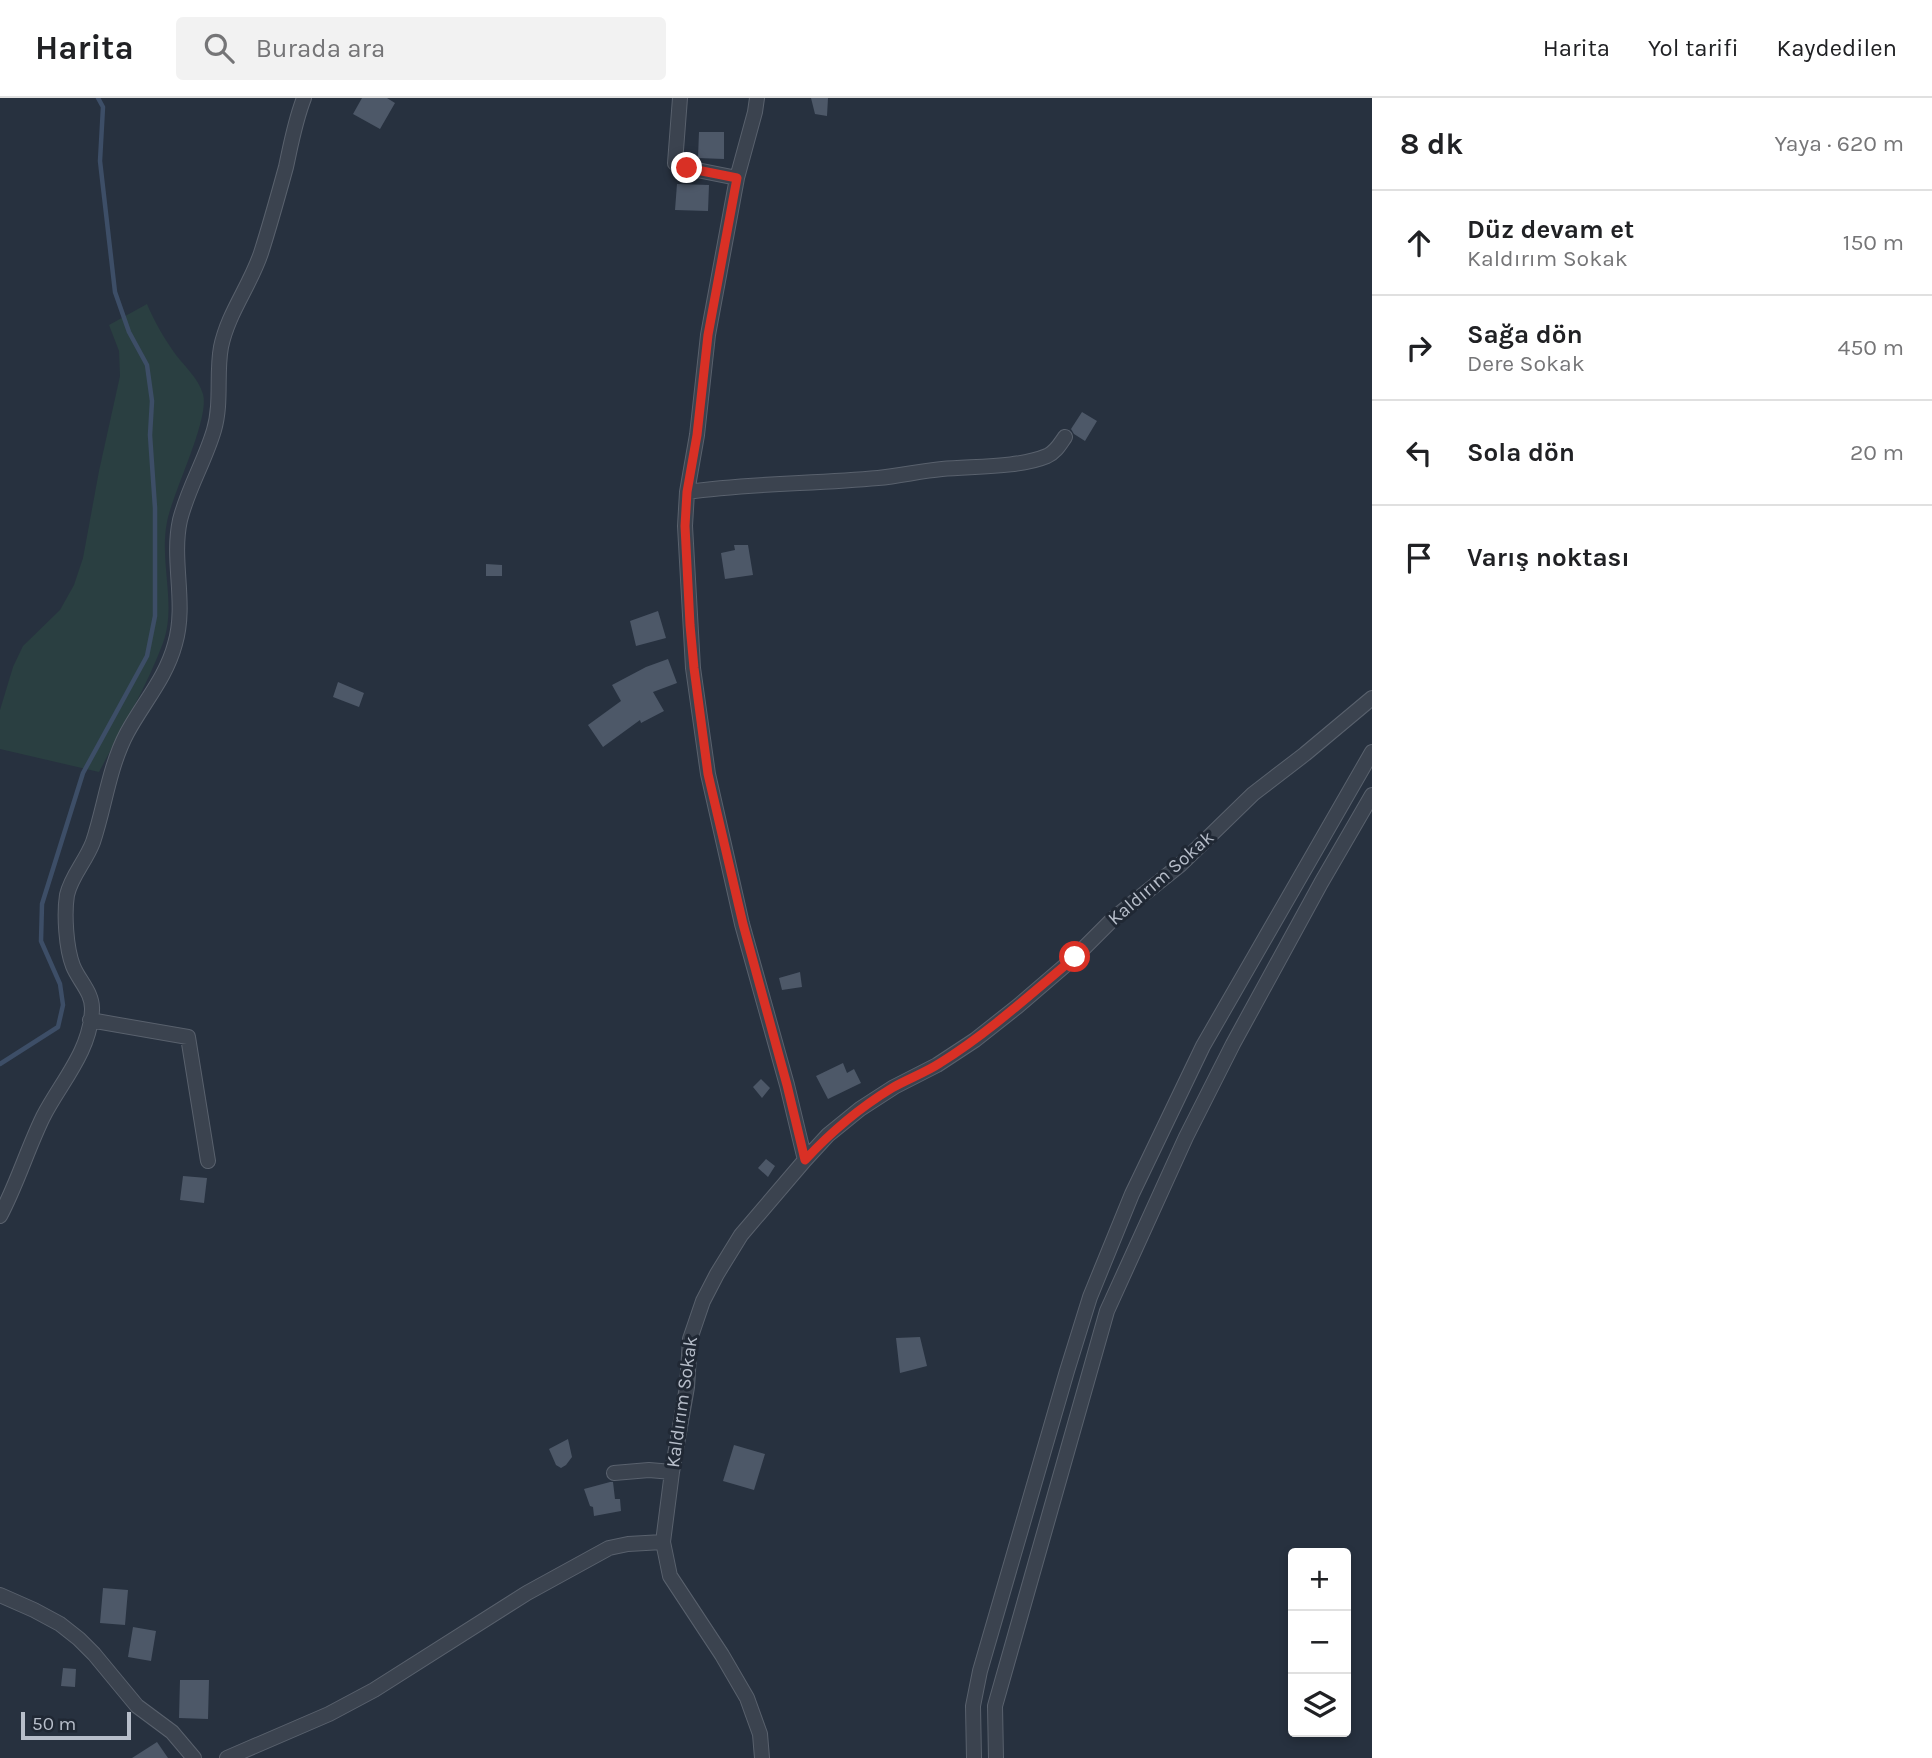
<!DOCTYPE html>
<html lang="tr">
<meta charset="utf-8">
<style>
:root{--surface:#fff;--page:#f2f2f2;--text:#202124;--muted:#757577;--line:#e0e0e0}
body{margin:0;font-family:Karla,sans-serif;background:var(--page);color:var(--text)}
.controls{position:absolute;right:21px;bottom:21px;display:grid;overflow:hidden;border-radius:7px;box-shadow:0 4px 10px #0003}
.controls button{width:63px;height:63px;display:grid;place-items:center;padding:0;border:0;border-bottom:2px solid var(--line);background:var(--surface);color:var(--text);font:35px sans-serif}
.scale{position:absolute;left:21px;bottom:18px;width:110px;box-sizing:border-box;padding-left:7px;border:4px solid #b7beca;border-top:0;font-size:19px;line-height:24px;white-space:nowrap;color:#b7beca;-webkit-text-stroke:5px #202834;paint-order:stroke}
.stop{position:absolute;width:21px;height:21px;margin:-16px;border:5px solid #d93025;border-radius:50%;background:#fff}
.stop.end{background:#d93025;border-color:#fff;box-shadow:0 2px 7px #0008}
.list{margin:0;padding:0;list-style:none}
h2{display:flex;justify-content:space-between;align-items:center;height:91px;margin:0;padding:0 28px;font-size:30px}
h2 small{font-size:23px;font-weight:400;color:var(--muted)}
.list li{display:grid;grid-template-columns:46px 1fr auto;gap:21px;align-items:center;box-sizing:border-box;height:105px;padding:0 28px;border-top:2px solid var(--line)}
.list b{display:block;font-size:26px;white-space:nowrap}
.list p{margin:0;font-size:23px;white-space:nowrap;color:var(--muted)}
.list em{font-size:23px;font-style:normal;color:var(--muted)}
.icon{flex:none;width:38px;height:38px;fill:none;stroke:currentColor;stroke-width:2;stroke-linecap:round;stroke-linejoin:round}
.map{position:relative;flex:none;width:1372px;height:1660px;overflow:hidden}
header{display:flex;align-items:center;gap:42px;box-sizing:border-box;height:98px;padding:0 35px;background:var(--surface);border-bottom:2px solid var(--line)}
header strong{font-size:33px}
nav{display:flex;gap:38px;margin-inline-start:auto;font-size:24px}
.search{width:490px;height:63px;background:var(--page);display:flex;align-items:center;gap:18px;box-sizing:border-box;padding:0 24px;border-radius:7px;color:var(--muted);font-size:26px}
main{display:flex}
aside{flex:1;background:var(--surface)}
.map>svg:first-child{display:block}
.green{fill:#2a3f41}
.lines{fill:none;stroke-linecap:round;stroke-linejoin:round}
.stream{stroke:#3d4e67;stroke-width:4.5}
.building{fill:#4d5868}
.minor-casing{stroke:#59616d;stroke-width:16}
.minor{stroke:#3b434f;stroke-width:14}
.route{stroke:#d93025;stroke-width:9}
.labels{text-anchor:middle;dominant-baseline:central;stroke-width:6;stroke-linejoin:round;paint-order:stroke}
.street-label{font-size:19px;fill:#b7beca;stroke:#202834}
</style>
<header>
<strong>Harita</strong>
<div class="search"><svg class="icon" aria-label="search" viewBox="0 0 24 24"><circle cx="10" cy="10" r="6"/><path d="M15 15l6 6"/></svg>Burada ara</div>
<nav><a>Harita</a><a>Yol tarifi</a><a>Kaydedilen</a></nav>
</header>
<main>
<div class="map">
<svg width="1372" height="1660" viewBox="0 0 1372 1660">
<rect width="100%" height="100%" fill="#27313f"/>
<path class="green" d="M147 206C155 225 164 240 176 257 186 270 198 280 203 296 210 321 173 393 167 424 159 464 177 507 163 545 146 590 121 632 99 674L0 651V612L13 569 23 548 60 512 74 487 83 460 99 373 120 278 119 253 109 227Z"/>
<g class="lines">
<path class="stream" d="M0 966 58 929 63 907 60 886 41 843 42 806 83 675 147 558 155 518V410L150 337 152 303 147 267 129 234 115 194 100 63 103 9 98 0"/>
</g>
<path class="building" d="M362 0H387L395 5 380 31 353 16Z
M811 0H828L827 18 815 16Z
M699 34H724V61L698 60Z
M677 86 709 87 708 113 675 112Z
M1082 314 1097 323 1085 343 1074 336 1071 331Z
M734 447H748L753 477 725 481 721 455 735 452Z
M486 466 502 467V478H486Z
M658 513 666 540 636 548 630 523Z
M668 561 677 585 653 594 664 613 641 625 640 622 603 649 588 627 621 603 612 587 646 569Z
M338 584 364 595 359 609 333 599Z
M800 874 802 889 782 892 779 880Z
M843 965 847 975 854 971 861 985 828 1001 816 978Z
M761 981 770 990 762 1000 753 989Z
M766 1061 775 1068 768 1079 758 1070Z
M183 1078 207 1080 204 1105 180 1102Z
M920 1239 927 1268 900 1275 896 1240Z
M568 1341 572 1359 566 1367 561 1370 556 1367 549 1351Z
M734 1347 765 1356 754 1392 723 1383Z
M610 1384H613L615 1401H620L621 1413 594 1418 593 1409 590 1408 584 1391Z
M103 1490 128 1492 125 1527 100 1525Z
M133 1529 156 1533 151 1563 128 1559Z
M63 1570 76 1571 75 1589 61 1588Z
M180 1582H209L208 1621 179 1620Z
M157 1644 168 1660H132Z"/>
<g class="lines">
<g class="minor-casing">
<path id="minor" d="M680 0 675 65 687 70 737 80
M757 0 755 14 737 80 708 237 697 337 687 394 685 428 693 570 708 676 742 826 787 987 805 1062
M687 394C750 385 814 386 878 380 900 378 920 373 942 371 973 368 1018 370 1047 358 1056 354 1060 346 1065 339
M90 922 188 939 208 1063
M0 1118C17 1086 27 1052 43 1019 61 984 90 954 92 912 93 895 79 883 73 868 66 850 64 816 67 797 71 778 86 763 93 744 105 708 109 669 127 635 143 605 166 580 175 546 187 505 171 463 180 422 188 390 205 363 214 332 222 305 216 276 221 249 228 215 250 188 261 155 270 127 278 98 286 69 291 46 295 23 304 0
M614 1375 649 1372 672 1374
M0 1497 34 1512 60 1526 79 1541 94 1556 137 1608 172 1634 194 1660
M227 1660 329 1616 374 1592 527 1495 609 1450 628 1446 663 1444
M762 1660 760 1636 747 1600 722 1557 670 1478 663 1444 672 1374 687 1289 690 1241 703 1203 717 1176 741 1137 805 1062 828 1037 860 1011 894 989 937 967 975 942 1018 908 1075 859 1114 820 1180 767 1253 696 1305 656 1372 600
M974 1660 973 1608 980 1573 1067 1273 1090 1199 1132 1096 1203 948 1372 654
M996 1660 995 1608 1107 1213 1186 1039 1233 946 1321 785 1372 697"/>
</g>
<use href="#minor" class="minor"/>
</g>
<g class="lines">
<path class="route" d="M687 70 737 80 708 237 697 337 687 394 685 428 690 527 694 570 708 676 743 826 787 987 805 1062C831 1034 859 1010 892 990 907 981 925 975 940 965 988 935 1031 896 1075 859"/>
</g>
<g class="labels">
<g class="street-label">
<text transform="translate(1161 780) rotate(-41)">Kaldırım Sokak</text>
<text transform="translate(682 1304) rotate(-82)">Kaldırım Sokak</text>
</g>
</g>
</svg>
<div class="controls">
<button>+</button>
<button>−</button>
<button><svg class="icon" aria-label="layers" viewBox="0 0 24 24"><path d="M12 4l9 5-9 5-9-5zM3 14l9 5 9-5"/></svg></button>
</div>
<div class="scale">50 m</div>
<div class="stop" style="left:1075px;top:859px"></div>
<div class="stop end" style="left:687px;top:70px"></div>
</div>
<aside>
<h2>8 dk<small>Yaya · 620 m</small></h2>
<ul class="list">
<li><svg class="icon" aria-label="ahead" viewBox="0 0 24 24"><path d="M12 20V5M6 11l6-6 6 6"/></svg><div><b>Düz devam et</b><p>Kaldırım Sokak</p></div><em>150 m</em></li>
<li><svg class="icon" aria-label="right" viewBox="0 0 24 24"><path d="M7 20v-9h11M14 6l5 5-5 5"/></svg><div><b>Sağa dön</b><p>Dere Sokak</p></div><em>450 m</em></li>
<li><svg class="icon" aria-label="left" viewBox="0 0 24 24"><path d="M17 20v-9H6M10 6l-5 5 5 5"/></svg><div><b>Sola dön</b></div><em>20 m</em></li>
<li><svg class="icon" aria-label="arrive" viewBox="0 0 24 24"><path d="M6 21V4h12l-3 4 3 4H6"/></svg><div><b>Varış noktası</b></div></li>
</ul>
</aside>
</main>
